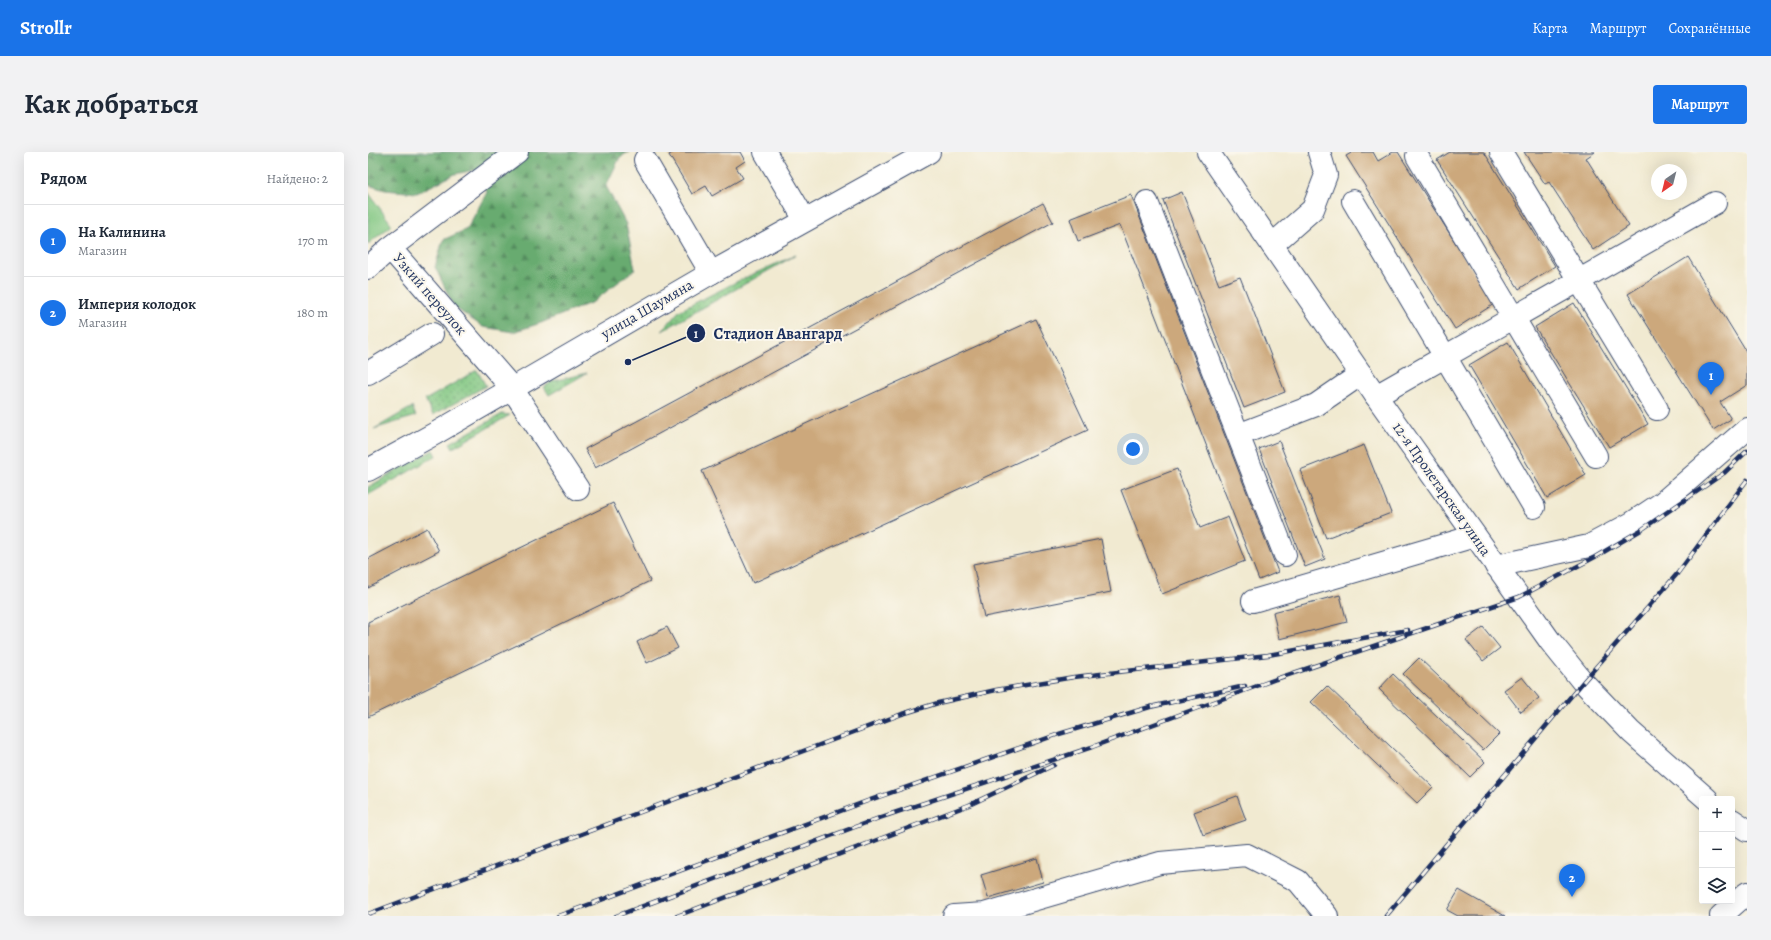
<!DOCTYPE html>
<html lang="ru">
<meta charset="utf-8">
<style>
:root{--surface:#fff;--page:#f2f2f3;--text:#1f2937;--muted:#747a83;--line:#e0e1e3;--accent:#1a73e8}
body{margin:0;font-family:Alegreya,serif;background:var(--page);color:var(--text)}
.controls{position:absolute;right:12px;bottom:12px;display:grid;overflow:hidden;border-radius:4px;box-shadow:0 4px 16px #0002}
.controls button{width:36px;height:36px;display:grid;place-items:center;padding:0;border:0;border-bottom:1px solid var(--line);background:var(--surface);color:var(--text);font:20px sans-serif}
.compass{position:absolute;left:1283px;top:12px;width:36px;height:36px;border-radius:50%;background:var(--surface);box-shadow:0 4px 16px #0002;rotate:215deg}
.you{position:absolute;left:765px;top:297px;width:14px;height:14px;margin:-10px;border:3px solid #fff;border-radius:50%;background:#1a73e8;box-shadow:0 0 0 6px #1a73e833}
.badge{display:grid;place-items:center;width:26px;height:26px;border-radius:50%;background:var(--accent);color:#fff;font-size:13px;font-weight:700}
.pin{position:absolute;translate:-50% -33px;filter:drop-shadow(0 1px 2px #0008)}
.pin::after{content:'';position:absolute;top:21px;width:14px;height:12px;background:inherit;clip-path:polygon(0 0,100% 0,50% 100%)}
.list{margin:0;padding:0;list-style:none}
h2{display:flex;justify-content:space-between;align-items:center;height:52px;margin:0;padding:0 16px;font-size:17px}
h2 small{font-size:13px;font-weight:400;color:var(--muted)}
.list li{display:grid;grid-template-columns:26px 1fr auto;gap:12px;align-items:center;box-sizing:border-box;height:72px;padding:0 16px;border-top:1px solid var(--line)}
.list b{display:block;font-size:15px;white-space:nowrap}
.list p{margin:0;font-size:13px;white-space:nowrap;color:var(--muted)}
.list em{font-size:13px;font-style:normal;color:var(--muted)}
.icon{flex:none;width:22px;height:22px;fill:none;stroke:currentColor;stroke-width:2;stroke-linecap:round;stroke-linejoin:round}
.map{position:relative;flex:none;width:1379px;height:764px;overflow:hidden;border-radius:4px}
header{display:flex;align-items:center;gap:24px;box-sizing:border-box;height:56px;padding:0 20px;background:var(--accent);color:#fff}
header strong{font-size:19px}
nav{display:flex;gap:22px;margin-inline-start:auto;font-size:14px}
.intro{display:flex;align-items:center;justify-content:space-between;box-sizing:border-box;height:96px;padding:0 24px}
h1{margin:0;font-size:28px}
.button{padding:10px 18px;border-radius:4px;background:var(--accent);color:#fff;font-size:14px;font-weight:700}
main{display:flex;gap:24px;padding:0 24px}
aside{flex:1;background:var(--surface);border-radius:4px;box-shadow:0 4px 16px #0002}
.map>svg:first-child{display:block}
.grass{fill:url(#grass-dots);stroke:#4e7a70}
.forest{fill:url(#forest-firs);stroke:#426d66}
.park{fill:#80c681;stroke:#4e7a70}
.building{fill:#cca87c}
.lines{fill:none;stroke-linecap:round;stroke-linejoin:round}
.minor-casing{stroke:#3b4b6f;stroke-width:24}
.major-casing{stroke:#3b4b6f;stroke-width:24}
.minor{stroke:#fff;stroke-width:22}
.major{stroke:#fff;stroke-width:22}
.rail-casing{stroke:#1b2f5e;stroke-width:4.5}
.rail{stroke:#fbf7ec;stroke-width:3;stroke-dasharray:9;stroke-linecap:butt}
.labels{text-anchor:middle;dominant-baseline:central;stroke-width:4;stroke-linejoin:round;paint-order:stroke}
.street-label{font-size:15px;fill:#1b2f5e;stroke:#fbf7ec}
.leader{fill:none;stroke:#1b2f5e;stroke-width:1.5}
.callout-dot{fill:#1b2f5e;stroke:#fbf7ec;stroke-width:1.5}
.mark-label{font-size:12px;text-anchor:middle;font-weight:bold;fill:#fff}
.callout-label{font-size:16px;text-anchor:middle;font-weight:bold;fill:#1b2f5e;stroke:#fbf7ec;stroke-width:4;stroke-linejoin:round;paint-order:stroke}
</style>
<header>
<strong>Strollr</strong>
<nav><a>Карта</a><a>Маршрут</a><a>Сохранённые</a></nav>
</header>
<div class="intro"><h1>Как добраться</h1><a class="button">Маршрут</a></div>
<main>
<aside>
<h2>Рядом<small>Найдено: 2</small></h2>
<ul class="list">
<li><span class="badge">1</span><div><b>На Калинина</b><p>Магазин</p></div><em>170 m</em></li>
<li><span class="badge">2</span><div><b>Империя колодок</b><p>Магазин</p></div><em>180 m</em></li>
</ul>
</aside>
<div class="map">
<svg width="1379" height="764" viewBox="0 0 1379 764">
<defs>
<pattern id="grass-dots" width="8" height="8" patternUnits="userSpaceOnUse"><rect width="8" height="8" fill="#80c681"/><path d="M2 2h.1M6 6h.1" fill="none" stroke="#68a16d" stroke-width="1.8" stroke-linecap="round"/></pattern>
<pattern id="forest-firs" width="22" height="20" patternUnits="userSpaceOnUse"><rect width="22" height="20" fill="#68ab6f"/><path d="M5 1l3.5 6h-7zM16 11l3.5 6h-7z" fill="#558c5e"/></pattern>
</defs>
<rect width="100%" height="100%" fill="#fbf7ec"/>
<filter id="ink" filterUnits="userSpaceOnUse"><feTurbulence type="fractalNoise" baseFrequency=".025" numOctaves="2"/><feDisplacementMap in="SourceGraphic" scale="8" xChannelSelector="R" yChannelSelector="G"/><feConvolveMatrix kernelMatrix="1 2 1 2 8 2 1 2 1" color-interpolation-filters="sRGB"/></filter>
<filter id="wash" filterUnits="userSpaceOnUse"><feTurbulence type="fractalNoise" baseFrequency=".012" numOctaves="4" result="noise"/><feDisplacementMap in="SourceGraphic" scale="16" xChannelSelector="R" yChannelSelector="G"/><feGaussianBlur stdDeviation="0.9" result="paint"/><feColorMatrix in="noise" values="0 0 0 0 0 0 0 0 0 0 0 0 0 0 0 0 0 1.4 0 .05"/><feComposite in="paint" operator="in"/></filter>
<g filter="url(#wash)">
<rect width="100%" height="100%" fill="#f1ead1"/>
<path class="grass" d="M428 103 294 179 311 159 372 128Z
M109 218 118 234 65 263 57 248Z
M219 221 181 243 176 235 185 229Z
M44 255 48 264 6 277Z
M134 262 142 263 85 296 82 291Z
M65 298 68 304 0 343V335Z"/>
<path class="forest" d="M0 0H261L252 5 238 34 258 72 267 117 225 150 173 171 145 180 115 175 86 155 67 115 75 88 99 77 119 40 107 18 87 22 49 41 17 38 0 33Z"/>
<path class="park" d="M0 40 24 73 0 92Z"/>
<g id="blocks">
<path class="building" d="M306 0H372L377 9 368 15 375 26 344 44 338 34 324 42 301 3Z
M985 0H1005L1010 9 1025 0H1030L1126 152 1087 177 978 4Z
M1082 0H1116L1187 114 1151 137 1069 8Z
M1156 0H1227L1218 6 1261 74 1225 98 1181 30 1177 32Z
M814 40 851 133 872 125 917 240 876 256 795 48Z
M763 43 910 420 891 428 752 73 710 89 702 67Z
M675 51 685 70 227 316 217 297Z
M1320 105 1379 201V233L1352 250 1363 267 1345 278 1260 142Z
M1206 151 1280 272 1241 295 1167 175Z
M668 167 720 278 385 431 334 319Z
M1140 190 1218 323 1179 346 1101 213Z
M911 289 957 407 937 415 891 297Z
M996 293 1023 361 958 386 932 318Z
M809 317 832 376 860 365 877 409 794 442 753 338Z
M245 351 282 429 0 565V470Z
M59 376 71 399 0 436V407Z
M733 387 743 440 616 465 605 412Z
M972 443 979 470 911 487 905 460Z
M299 475 310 496 279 511 269 490Z
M1115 475 1132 496 1115 509 1098 488Z
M1051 506 1131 582 1115 598 1035 522Z
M1025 522 1117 610 1102 625 1011 537Z
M1154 525 1171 546 1153 560 1136 538Z
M959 534 1065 635 1049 651 943 550Z
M869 644 878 668 835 683 826 660Z
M669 706 675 730 620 746 613 723Z
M1091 738 1137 764H1090L1079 758Z"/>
</g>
</g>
<g filter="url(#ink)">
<use href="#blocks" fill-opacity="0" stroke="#3b4b6f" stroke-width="1"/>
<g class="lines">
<g class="minor-casing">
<path id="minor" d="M149 0 22 96 143 235 210 337
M397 0 437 68
M1133 0 1289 257
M1049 4 1228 304
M277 8 343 121
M985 49 1166 355
M779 50 917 403
M904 93 945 57 958 23 951 0
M0 116 22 96
M0 221 64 182
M1008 244 1347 51
M870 283 948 253 993 222
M1128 414 1221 394 1264 371 1294 351 1379 277
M885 449 1107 384
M586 764 616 762 792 711 879 703 930 729 959 764
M1353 764 1379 741"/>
</g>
<g class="major-casing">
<path id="major" d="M840 0 1008 244 1182 489 1215 530 1263 580 1339 647
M0 318 68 281 343 121 561 0
M1364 668 1379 678"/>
</g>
<use href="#minor" class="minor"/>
<use href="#major" class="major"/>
<g class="rail-casing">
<path id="rail" d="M0 762 534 562 570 551 628 538 706 525 900 503 1040 478
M190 764 502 648 691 582 782 555 877 534
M248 764 511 666 724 595 908 527 1151 445 1227 405 1273 378 1356 321 1379 299
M309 764 601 653 686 613
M1018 764 1215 530 1309 422 1379 328"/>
</g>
<use href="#rail" class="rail"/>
</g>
</g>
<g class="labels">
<g class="street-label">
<text transform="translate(62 142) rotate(49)">Узкий переулок</text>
<text transform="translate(279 157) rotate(-30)">улица Шаумяна</text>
<text transform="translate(1074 337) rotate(55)">12-я Пролетарская улица</text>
</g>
</g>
<path class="leader" d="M260 210L328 181"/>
<g class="callout-dot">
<circle cx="260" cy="210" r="4"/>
<circle cx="328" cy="181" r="10"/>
</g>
<g class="mark-label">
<text x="328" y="186">1</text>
</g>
<g class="callout-label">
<text x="410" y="187">Стадион Авангард</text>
</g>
</svg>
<div class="controls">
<button>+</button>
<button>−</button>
<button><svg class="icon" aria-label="layers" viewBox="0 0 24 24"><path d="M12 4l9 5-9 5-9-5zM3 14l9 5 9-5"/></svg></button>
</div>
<svg class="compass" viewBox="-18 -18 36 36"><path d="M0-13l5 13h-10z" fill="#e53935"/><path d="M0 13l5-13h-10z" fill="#747a83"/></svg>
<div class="you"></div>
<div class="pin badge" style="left:1343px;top:243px">1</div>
<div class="pin badge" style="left:1204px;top:745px">2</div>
</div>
</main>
